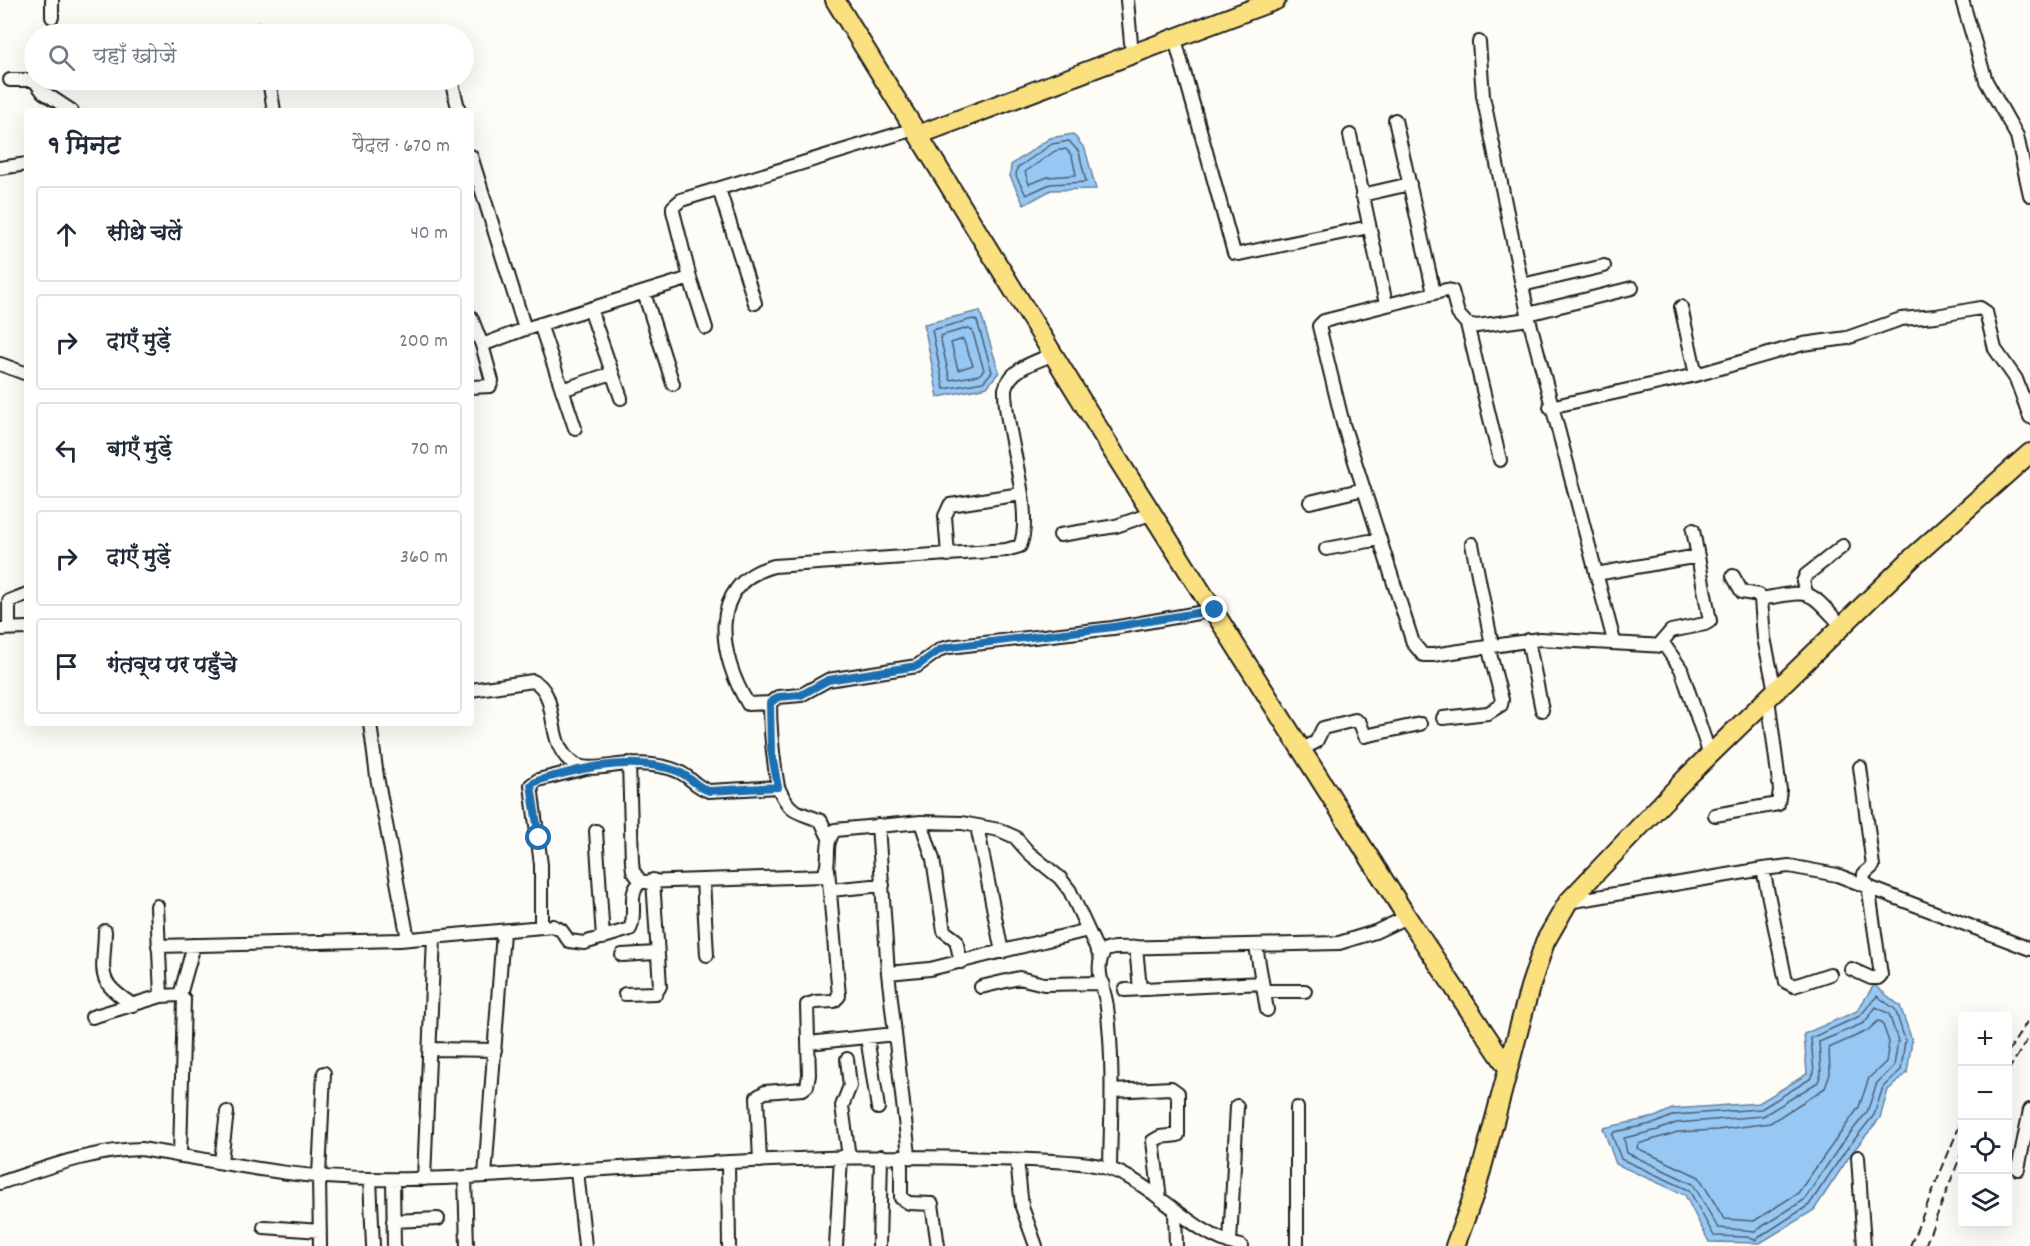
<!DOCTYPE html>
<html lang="hi">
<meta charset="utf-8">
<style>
:root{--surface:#fff;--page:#f6f6f7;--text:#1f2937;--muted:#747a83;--line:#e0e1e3}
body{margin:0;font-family:Dekko,"Playpen Sans Deva",sans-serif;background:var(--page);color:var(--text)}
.controls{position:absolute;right:18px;bottom:18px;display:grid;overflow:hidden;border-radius:6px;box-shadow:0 6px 24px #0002}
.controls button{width:54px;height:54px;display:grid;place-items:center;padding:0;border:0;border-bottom:2px solid var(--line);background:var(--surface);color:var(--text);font:30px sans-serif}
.stop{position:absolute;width:18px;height:18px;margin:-14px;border:4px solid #1f6fb2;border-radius:50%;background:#fff}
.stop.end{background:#1f6fb2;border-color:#fff;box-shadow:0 2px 6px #0008}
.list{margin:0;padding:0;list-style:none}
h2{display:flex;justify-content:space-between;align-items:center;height:78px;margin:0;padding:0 24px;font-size:26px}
h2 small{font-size:20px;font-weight:400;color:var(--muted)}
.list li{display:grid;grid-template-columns:39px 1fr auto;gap:18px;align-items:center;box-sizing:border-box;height:96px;margin:0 12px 12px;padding:0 12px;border:2px solid var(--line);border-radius:6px}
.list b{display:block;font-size:22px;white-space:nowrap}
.list em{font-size:20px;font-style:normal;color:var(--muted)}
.icon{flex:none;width:33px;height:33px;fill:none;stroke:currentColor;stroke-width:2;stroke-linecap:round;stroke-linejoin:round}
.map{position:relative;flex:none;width:2030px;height:1246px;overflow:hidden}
.search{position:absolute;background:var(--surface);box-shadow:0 6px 24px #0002;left:24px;top:24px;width:450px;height:66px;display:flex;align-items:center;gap:15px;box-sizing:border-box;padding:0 21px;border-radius:33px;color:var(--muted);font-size:22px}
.panel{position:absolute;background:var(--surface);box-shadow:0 6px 24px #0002;left:24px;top:108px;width:450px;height:618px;border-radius:6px}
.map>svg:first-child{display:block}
.water{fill:#97c7f3;stroke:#66839d;stroke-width:1.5}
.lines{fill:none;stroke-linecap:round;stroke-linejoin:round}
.shore{stroke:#4d6072;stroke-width:1.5}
.minor-casing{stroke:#1c1c1c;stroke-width:16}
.highway-casing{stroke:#1c1c1c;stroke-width:22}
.minor{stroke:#fdfcf7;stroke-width:12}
.highway{stroke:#fbe080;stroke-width:18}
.rail{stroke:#1c1c1c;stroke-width:2;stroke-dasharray:9 4.5;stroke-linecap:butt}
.route{stroke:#1f6fb2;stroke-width:8}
</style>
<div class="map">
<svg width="2030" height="1246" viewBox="0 0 2030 1246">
<rect width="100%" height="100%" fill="#fdfcf7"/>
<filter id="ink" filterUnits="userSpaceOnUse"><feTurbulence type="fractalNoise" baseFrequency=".0167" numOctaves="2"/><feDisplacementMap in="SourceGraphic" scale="12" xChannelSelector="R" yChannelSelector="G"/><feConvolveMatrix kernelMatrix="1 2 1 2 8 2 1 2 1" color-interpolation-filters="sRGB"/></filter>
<g filter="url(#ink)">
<path class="water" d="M1073 134 1085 149 1096 189 1051 190 1024 205 1010 176 1011 165 1050 138Z
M980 311 999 372 987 387 938 397 924 324Z
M1874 985 1900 1006 1912 1040 1907 1073 1888 1090 1880 1118 1851 1154 1814 1210 1760 1243 1709 1242 1685 1195 1616 1164 1603 1128 1655 1117 1672 1109 1759 1103 1807 1074 1804 1034 1857 1011Z"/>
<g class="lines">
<path class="shore" d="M1069 141 1079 152 1086 182 1050 184 1026 195 1016 176 1017 168 1052 144Z
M1066 149 1072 156 1076 175 1048 177 1029 184 1025 172 1055 151Z
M973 319 977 321 992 372 983 382 944 389 932 330Z
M968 328 972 330 984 370 979 375 950 380 940 336Z
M963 339 973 365 958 370 951 343Z
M1877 996 1895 1009 1905 1040 1901 1070 1883 1087 1874 1115 1846 1150 1809 1205 1755 1240 1747 1237 1714 1236 1689 1190 1621 1159 1612 1135 1614 1132 1656 1123 1674 1115 1761 1109 1810 1079 1814 1073 1811 1038 1860 1016Z
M1876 1007 1889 1014 1898 1041 1894 1066 1877 1083 1867 1112 1840 1146 1804 1200 1755 1231 1718 1228 1693 1184 1627 1153 1624 1138 1658 1130 1676 1123 1763 1116 1818 1082 1821 1074 1819 1042 1864 1023Z
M1878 1021 1882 1022 1889 1042 1886 1062 1869 1078 1859 1107 1798 1193 1754 1221 1724 1219 1699 1177 1637 1148 1638 1144 1678 1132 1717 1130 1770 1123 1825 1088 1830 1074 1829 1048 1867 1031Z"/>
<g class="minor-casing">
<path id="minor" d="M1127 0 1132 54
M1962 0 1986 81 2017 136 2030 195
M52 17V0
M261 30 262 34
M1175 39 1234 253 1239 254 1369 227
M1479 42 1483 96 1529 319 1614 641
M10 80H34L43 92 72 111
M269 80 274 111
M451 80 459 111
M1395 120 1434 293
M1350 135 1386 304
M471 156 525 329
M0 168 27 164
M719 189 755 303
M1362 195 1410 184
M690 278 706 328
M1522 285 1604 266
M644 293 673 384
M1681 307 1696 375
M590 309 621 398
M1528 314 1632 288
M471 317 482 345 492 381 490 386 471 387
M1529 319 1477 326 1467 324 1458 314 1452 291 1446 290 1324 321 1319 326 1343 424 1413 643 1423 655H1433L1540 639 1665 646 1681 669 1710 755
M540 324 575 428
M1467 324 1500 460
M482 345 525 329 690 278 673 211V207L681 200 914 129
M0 364 27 374
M562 390 612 373
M1550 407 1696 375 1803 344 1847 338 1901 319 1936 316 1980 308 1986 312 1995 349 2016 379 2030 417
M1310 502 1364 489
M1060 535 1116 526 1153 513
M1472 544 1492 645
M1326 549 1380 539
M948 555 945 516 950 505 1021 494
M1596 574 1698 556
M1733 576 1742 592 1759 595 1761 599 1764 638 1775 691
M1806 592 1803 582 1806 575 1843 546
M1761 599C1814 590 1806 588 1842 626
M9 628V601L27 594
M0 629 27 628
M1528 640 1542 710
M1660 644 1671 631 1705 624 1710 621 1693 530
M471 690 533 681C560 693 545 740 570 761 585 775 614 763 633 764 649 764 672 766 686 776 694 782 699 788 709 791L778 787C791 815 795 810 821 821L829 838
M770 703 748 704C719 657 706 583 774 566L1006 550 1020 546C1035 511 1004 430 1005 389 1011 368 1035 362 1054 354
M1443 718 1488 713 1501 705 1502 700 1488 646
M370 723 377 777 408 939
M1302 749 1316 742 1323 728 1355 720 1360 723 1365 736 1420 724
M629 763 632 862 633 871 641 882
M1860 767 1873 866 1864 874 1863 884
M778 787C773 758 770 732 770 703L778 697 801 695 828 680 917 666 941 649 949 647 1113 628 1215 610
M1715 815 1778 804 1780 790 1768 698
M921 822 933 859 944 931 956 940 961 962
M878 825 888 973 909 1155
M977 826 1002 952
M596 831 603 938
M1763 869 1786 982 1794 986 1830 974
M703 880 707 955
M830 890 883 885
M1568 902 1763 869 1789 866 1837 875 2030 949
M157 906 161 996
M541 927V865L531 785 538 780 586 768
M105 931C104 974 94 980 133 1005
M158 946 400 940 553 926 561 930 569 941 584 943 630 929C638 913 626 893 641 882L823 876C833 862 822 845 835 830L921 822 962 823 999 830 1015 837 1029 853 1060 878 1070 891 1100 956
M1256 946 1267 1010
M1136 947 1140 989
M622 955 656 953
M1851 969 1871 978H1878L1881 975 1868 885
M888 973 930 969 1088 930
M981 987 1019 978 1044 984 1103 983
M1125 990 1262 983
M1264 991H1305
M625 994 656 993 660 986 653 880
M180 995 194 945
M92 1017 161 996 180 995 184 999 180 1155
M867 1037 878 1108
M808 1043 895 1034
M431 1049 495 1050
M847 1059 850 1086 842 1106 849 1157
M1112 1091 1171 1088 1178 1093V1135L1160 1137 1153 1141 1160 1199
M901 1156V1198L909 1203 932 1204 938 1246
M1858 1157 1864 1246
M1017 1160 1022 1207 1036 1246
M221 1161 227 1112
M760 1161 757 1097 765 1092 803 1089 807 1086 809 1075 807 1005 815 1002 834 1001 839 996 828 869
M728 1162 729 1246
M1110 1167C1111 1114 1114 1060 1107 1007 1105 989 1092 965 1106 950L1114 948 1339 943 1375 932 1407 917
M2018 1169 2030 1110
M577 1171 585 1246
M485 1176 503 932
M465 1177 467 1246
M370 1179 373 1246
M424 1179 434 937
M393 1180 394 1246
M0 1183C46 1168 92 1150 141 1149 217 1161 295 1179 371 1179 432 1180 492 1176 552 1172 699 1164 846 1152 993 1159 1025 1160 1058 1160 1089 1164 1150 1172 1182 1232 1241 1246
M1175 1211 1176 1246
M393 1221 438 1219
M264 1227 320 1231
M1230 1243 1237 1106
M320 1246 319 1175 324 1073
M836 1246 841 1157
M879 1246 881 1156
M1297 1246V1108"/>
</g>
<g class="highway-casing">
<path id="highway" d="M835 0 1115 455 1407 917 1508 1068
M918 135 1276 0
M1455 1246 1477 1186 1530 987 1545 942 1568 902 1687 777 1912 558 2030 453"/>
</g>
<use href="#minor" class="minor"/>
<use href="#highway" class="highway"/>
<path class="rail" d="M2008 1052 2030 1017
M2008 1071 2030 1035
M1910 1246 1962 1120
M1925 1246 1962 1152"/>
</g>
</g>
<g class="lines" filter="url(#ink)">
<path class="route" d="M539 838 531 785C539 778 552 777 562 774 599 764 640 758 677 771 690 776 696 787 709 791L778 787 771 750 770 703 778 697 801 695 828 680 917 666 941 649 950 647 1113 627 1215 610"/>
</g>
</svg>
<div class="controls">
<button>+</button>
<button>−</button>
<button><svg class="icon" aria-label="locate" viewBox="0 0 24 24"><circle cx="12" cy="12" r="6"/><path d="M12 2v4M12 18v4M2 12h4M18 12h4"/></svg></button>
<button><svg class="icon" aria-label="layers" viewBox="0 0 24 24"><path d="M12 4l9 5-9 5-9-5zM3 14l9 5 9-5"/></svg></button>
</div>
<div class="stop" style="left:539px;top:838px"></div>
<div class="stop end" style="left:1215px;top:610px"></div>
<div class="search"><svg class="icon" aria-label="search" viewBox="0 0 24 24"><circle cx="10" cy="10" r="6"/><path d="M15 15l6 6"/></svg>यहाँ खोजें</div>
<section class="panel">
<h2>9 मिनट<small>पैदल · 670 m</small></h2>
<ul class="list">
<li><svg class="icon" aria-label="ahead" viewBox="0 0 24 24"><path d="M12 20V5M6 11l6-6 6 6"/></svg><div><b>सीधे चलें</b></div><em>40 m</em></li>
<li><svg class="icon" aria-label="right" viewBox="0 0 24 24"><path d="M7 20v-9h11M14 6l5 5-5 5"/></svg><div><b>दाएँ मुड़ें</b></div><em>200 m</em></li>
<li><svg class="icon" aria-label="left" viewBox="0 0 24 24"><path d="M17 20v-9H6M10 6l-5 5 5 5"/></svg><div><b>बाएँ मुड़ें</b></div><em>70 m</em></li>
<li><svg class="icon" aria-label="right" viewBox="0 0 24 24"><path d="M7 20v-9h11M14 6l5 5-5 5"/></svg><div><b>दाएँ मुड़ें</b></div><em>360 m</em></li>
<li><svg class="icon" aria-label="arrive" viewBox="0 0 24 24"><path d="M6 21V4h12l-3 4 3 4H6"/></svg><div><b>गंतव्य पर पहुँचे</b></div></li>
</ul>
</section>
</div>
